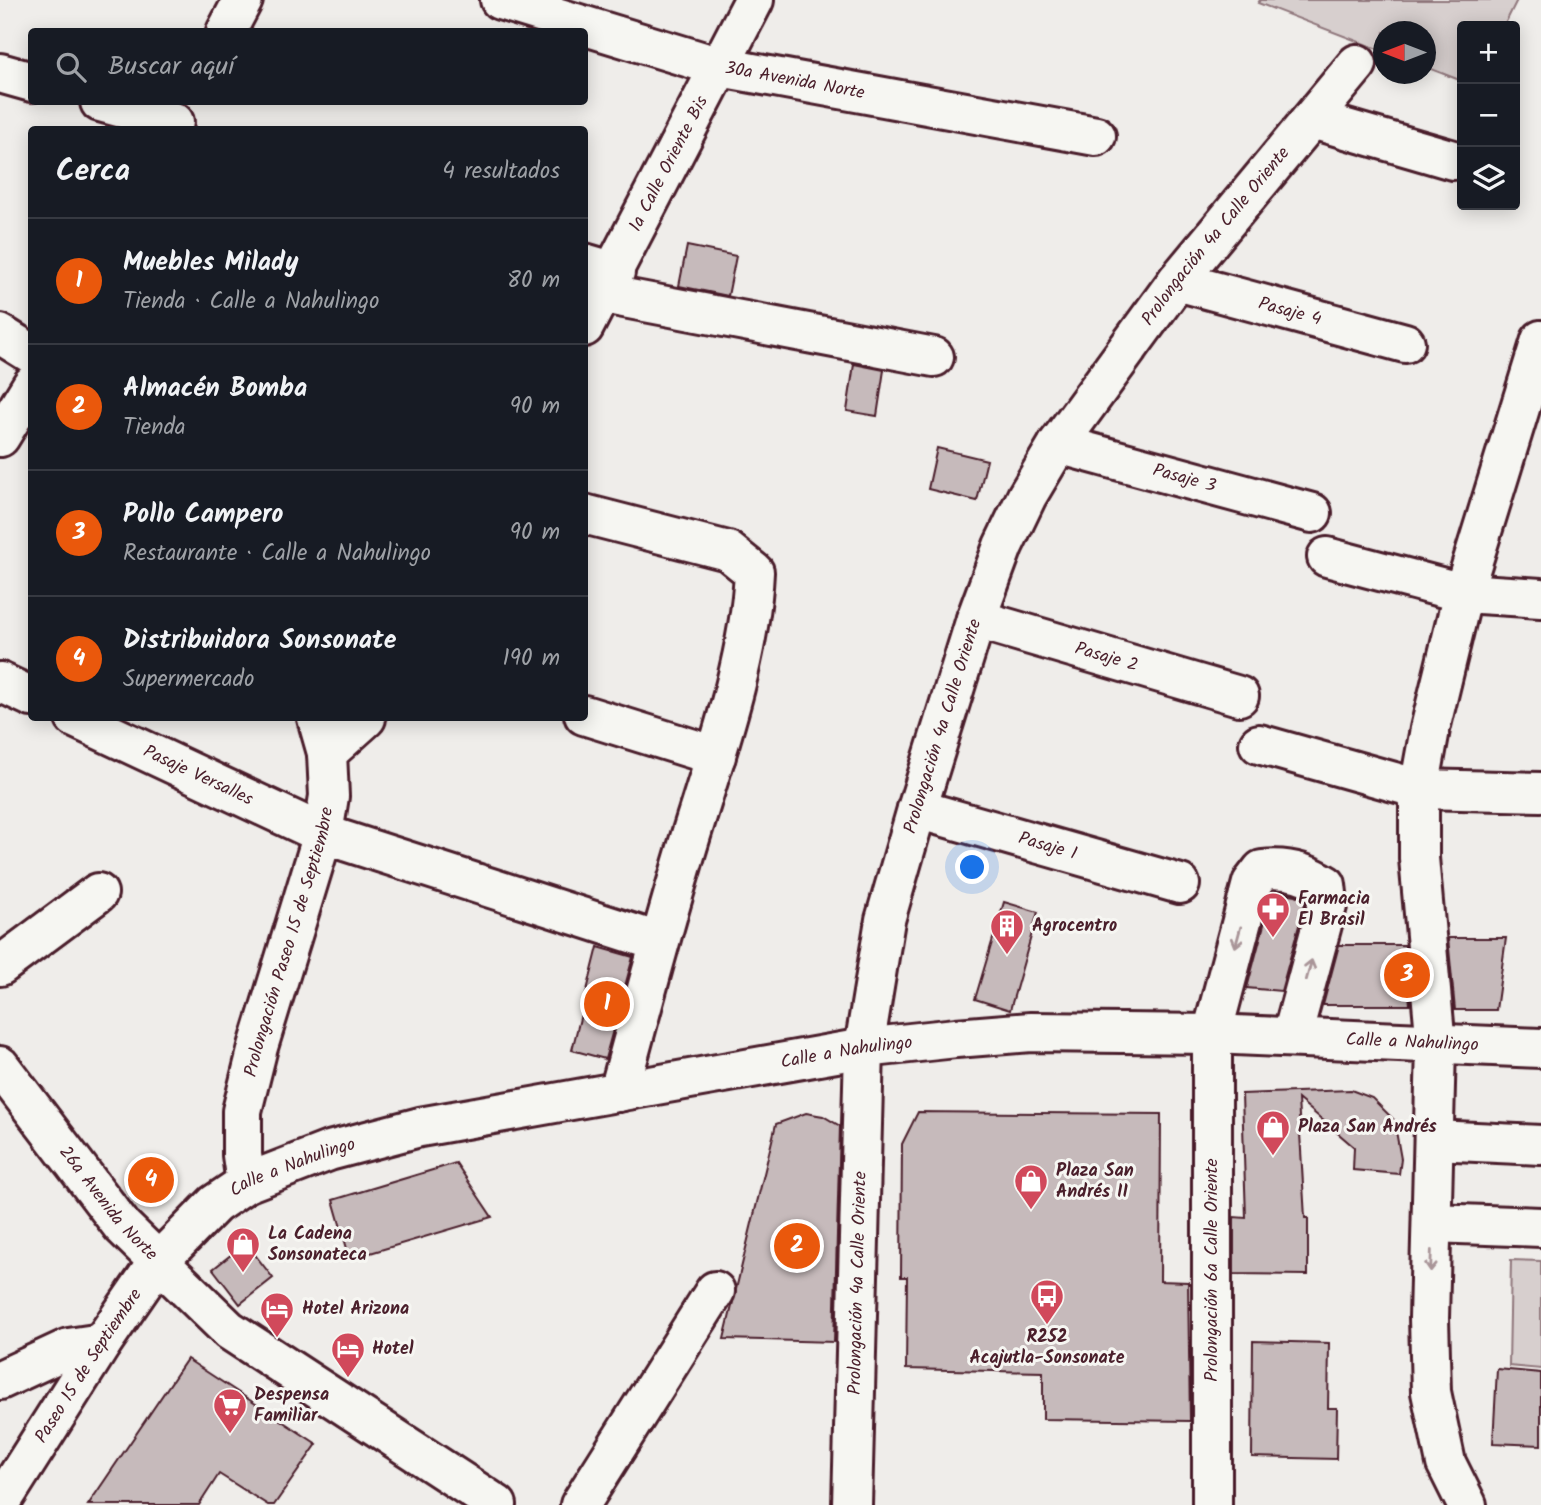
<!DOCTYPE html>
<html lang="es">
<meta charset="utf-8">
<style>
:root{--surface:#171b24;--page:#20242c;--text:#f1f3f6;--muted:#9ea1a6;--line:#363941;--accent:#ea580c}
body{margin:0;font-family:Kalam,sans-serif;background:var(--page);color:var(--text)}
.controls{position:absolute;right:21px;top:21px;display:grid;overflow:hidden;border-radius:7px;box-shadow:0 4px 18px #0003}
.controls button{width:63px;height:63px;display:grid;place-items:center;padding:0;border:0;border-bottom:2px solid var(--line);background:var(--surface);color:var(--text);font:35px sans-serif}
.compass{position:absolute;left:1373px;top:21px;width:63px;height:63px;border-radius:50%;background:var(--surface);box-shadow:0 4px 18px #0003;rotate:270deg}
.you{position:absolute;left:973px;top:868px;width:24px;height:24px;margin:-18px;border:5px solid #fff;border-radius:50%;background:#1a73e8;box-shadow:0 0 0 10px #1a73e833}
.badge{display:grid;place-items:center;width:46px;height:46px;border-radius:50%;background:var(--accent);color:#fff;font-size:23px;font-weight:700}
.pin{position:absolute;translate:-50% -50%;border:4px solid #fff;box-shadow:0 2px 7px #0006}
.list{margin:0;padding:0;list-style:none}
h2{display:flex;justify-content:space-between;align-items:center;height:91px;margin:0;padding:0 28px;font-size:30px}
h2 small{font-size:23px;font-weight:400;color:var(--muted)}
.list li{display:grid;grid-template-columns:46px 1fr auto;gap:21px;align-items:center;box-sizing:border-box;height:126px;padding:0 28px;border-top:2px solid var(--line)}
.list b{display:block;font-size:26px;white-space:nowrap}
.list p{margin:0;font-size:23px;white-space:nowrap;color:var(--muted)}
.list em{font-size:23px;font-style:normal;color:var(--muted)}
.icon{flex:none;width:38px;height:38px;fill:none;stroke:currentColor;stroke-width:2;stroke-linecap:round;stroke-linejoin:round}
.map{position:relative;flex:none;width:1541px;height:1505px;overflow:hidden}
.search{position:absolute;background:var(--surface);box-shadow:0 4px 18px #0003;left:28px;top:28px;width:560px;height:77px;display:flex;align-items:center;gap:18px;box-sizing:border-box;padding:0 24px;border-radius:7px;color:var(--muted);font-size:26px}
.panel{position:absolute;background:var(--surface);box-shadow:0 4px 18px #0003;left:28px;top:126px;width:560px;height:595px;border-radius:7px}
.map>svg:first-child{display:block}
.green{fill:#d7cfce;stroke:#90777c;stroke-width:2}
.building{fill:#c6babb;stroke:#4a1f2b;stroke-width:2}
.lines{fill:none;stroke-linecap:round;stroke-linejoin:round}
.minor-casing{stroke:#4a1f2b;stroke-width:44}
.minor{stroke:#f6f6f2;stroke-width:38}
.oneway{stroke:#a99598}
.labels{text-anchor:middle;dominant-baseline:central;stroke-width:6;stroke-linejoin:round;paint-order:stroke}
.street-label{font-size:18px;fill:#4a1f2b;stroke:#f6f6f2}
.poi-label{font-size:18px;font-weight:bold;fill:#4a1f2b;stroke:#f6f6f2;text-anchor:start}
</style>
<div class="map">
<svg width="1541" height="1505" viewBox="0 0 1541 1505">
<rect width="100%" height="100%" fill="#efedea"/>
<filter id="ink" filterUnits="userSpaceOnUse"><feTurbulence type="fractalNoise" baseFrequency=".0143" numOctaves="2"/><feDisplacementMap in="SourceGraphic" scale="14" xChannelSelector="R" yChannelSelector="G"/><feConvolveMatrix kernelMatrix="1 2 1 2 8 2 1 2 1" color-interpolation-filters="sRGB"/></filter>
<g filter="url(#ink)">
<path class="green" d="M1260 0H1517L1504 26H1462V81L1426 67V32H1384L1383 51 1258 3Z
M1511 1260 1541 1261V1369L1509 1366Z"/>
<path class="building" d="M687 246 736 256 728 296 679 286Z
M854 364 884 370 877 416 847 411Z
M937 448 987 460 977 501 928 489Z
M1273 891 1296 895 1306 900 1281 991 1247 988Z
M1004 902 1038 912 1010 1010 975 999Z
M1448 938H1506L1496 1010H1455Z
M1339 945H1405L1410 1005H1323Z
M598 947 633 957 605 1059 572 1050Z
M1351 1090 1372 1098 1394 1120 1401 1159 1399 1174 1353 1170 1354 1147 1298 1099 1305 1218H1308V1275L1234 1274V1217L1246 1218 1242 1094Z
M918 1112 1161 1114 1160 1281 1188 1282 1190 1421 1043 1419V1372L906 1369 907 1277H901L902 1144Z
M806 1113 823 1116 840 1126 834 1342 724 1339 776 1124Z
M456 1163 492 1217 350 1259 333 1200Z
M246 1243 273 1278 240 1304 213 1269Z
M1253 1341 1329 1343 1328 1408H1337L1336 1459 1252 1457Z
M187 1359 317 1444 274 1505H268L219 1474 199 1505H88Z
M1497 1369 1541 1373V1445L1493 1443Z"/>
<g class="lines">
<g class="minor-casing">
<g id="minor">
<path id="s1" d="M500 0 720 67 1096 136"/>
<path d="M226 32 243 0"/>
<path d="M0 73 32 82"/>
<path d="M100 102 174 122"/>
<path d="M1312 119 1453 160"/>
<path d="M584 263 615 272"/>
<path id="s2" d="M1177 281 1405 343"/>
<path d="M603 294 934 357"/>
<path id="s3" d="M584 327 754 0"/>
<path d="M0 334 32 354"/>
<path d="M0 437 32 385"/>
<path id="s4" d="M1058 444 1312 513"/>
<path d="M584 514 728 551 754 572C750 657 716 754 691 835 665 920 642 1006 619 1092"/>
<path d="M1327 557 1463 593 1541 598"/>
<path id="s5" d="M976 619 1239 696"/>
<path d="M0 682 32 697"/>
<path d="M584 715 716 756"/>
<path id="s6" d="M75 718 323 834 659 942"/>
<path d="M317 718 327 753"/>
<path d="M1259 744 1419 789 1541 792"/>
<path id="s7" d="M917 809 1180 884"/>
<path d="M0 966 98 893"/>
<path id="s8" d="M0 1066 122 1226 229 1330 497 1505"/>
<path d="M1434 1140 1541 1145"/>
<path id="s9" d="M246 1183 242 1155V1111L258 1047 323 834 329 796 327 753 366 718"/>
<path d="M1432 1223 1541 1227"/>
<path d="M0 1380 69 1348 102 1343"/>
<path id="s10" d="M0 1504 102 1343 157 1263 215 1204 246 1183 329 1151 420 1127 864 1048 956 1038 1031 1032 1212 1034 1541 1048"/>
<path d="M580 1505 715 1291"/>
<path id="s11" d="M852 1505 864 1048 885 920 917 809 976 619 1003 546 1027 496 1058 444 1177 281 1357 64"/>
<path d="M1212 1505V1034L1252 883 1262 870C1285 867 1306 872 1326 885L1328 902 1292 1036"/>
<path d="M1467 1505 1446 1463 1431 1392 1429 1318 1436 1046 1419 858V789L1430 729 1463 593 1541 340"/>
</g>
</g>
<use href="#minor" class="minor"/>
</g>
<defs><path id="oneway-shaft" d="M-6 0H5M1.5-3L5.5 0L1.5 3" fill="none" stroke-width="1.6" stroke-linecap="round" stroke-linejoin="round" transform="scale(1.75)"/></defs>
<g class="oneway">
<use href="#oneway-shaft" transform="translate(1238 937) rotate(105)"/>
<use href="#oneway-shaft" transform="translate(1309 970) rotate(-75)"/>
<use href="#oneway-shaft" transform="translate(1431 1261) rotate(92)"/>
</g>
</g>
<defs>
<g id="pharmacy-pin" transform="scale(1.75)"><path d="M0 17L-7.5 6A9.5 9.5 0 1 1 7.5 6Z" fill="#d1495b" stroke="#f6f6f2"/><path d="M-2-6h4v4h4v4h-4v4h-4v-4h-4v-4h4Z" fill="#fff"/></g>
<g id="building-pin" transform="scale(1.75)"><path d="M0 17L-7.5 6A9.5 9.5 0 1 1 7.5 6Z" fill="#d1495b" stroke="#f6f6f2"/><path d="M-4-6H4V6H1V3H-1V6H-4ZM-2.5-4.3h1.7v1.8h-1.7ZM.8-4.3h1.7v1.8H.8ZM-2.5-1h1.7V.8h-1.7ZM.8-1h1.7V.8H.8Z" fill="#fff"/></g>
<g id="shop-pin" transform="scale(1.75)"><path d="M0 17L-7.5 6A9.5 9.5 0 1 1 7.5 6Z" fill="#d1495b" stroke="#f6f6f2"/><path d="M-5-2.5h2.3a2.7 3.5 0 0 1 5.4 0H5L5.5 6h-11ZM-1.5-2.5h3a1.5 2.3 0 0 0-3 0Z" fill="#fff"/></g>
<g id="bus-pin" transform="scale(1.75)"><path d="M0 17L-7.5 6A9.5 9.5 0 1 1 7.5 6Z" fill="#d1495b" stroke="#f6f6f2"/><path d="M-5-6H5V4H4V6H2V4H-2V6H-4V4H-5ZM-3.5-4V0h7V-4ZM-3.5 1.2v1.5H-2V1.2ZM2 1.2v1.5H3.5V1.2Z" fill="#fff"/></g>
<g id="hotel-pin" transform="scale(1.75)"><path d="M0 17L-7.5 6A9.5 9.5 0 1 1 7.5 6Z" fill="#d1495b" stroke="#f6f6f2"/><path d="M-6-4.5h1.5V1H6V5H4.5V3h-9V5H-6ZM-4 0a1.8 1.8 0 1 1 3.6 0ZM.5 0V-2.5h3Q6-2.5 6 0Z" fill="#fff"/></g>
<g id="supermarket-pin" transform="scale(1.75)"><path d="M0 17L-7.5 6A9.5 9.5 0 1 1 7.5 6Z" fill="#d1495b" stroke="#f6f6f2"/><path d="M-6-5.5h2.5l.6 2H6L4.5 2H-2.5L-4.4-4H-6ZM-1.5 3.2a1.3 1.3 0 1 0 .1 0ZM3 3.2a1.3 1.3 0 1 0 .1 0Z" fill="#fff"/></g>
</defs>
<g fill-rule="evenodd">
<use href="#pharmacy-pin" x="1273" y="909"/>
<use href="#building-pin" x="1007" y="926"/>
<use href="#shop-pin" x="1273" y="1127"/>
<use href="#shop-pin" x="1031" y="1181"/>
<use href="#shop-pin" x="243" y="1244"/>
<use href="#bus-pin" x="1047" y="1296"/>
<use href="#hotel-pin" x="277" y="1309"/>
<use href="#hotel-pin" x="348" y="1349"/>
<use href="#supermarket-pin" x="230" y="1405"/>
</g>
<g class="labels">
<g class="street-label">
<text stroke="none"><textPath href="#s1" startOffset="306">30a Avenida Norte</textPath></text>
<text stroke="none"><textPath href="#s3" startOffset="184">1a Calle Oriente Bis</textPath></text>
<text stroke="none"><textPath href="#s11" startOffset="1356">Prolongación 4a Calle Oriente</textPath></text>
<text stroke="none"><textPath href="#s2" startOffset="117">Pasaje 4</textPath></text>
<text stroke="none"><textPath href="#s4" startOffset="131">Pasaje 3</textPath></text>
<text stroke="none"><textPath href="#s5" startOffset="136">Pasaje 2</textPath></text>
<text stroke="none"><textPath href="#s11" startOffset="789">Prolongación 4a Calle Oriente</textPath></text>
<text stroke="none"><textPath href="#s6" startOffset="136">Pasaje Versalles</textPath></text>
<text stroke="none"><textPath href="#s7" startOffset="136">Pasaje 1</textPath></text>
<text stroke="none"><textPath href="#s9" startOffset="248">Prolongación Paseo 15 de Septiembre</textPath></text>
<text stroke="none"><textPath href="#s10" startOffset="1591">Calle a Nahulingo</textPath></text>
<text stroke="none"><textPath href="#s10" startOffset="1024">Calle a Nahulingo</textPath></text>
<text stroke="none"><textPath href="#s10" startOffset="457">Calle a Nahulingo</textPath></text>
<text stroke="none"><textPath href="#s8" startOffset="175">26a Avenida Norte</textPath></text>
<text transform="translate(1212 1270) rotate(-90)">Prolongación 6a Calle Oriente</text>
<text stroke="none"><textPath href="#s11" startOffset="222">Prolongación 4a Calle Oriente</textPath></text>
<text stroke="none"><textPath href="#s10" startOffset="164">Paseo 15 de Septiembre</textPath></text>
</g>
<g class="poi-label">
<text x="1298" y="899">Farmacia<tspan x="1298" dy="21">El Brasil</tspan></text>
<text x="1032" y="926">Agrocentro</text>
<text x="1298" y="1127">Plaza San Andrés</text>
<text x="1056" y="1171">Plaza San<tspan x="1056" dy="21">Andrés II</tspan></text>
<text x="268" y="1234">La Cadena<tspan x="268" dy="21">Sonsonateca</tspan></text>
<text x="302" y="1309">Hotel Arizona</text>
<text x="1047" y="1337" text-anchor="middle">R252<tspan x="1047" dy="21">Acajutla-Sonsonate</tspan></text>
<text x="372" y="1349">Hotel</text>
<text x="254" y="1395">Despensa<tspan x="254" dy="21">Familiar</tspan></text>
</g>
</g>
</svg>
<div class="controls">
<button>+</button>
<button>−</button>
<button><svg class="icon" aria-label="layers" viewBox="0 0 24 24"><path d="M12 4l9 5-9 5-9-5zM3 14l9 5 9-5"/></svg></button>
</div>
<svg class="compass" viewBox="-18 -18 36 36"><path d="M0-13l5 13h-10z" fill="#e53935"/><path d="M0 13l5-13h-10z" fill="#9ea1a6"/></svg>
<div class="you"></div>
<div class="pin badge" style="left:607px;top:1004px">1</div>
<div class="pin badge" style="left:797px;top:1246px">2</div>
<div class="pin badge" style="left:1407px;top:975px">3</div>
<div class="pin badge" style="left:151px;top:1180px">4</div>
<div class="search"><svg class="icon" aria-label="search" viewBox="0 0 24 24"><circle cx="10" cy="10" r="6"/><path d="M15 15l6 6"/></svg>Buscar aquí</div>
<section class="panel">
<h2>Cerca<small>4 resultados</small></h2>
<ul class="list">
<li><span class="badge">1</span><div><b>Muebles Milady</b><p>Tienda · Calle a Nahulingo</p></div><em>80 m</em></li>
<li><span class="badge">2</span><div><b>Almacén Bomba</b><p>Tienda</p></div><em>90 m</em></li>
<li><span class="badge">3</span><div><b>Pollo Campero</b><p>Restaurante · Calle a Nahulingo</p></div><em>90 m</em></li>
<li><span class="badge">4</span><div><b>Distribuidora Sonsonate</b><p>Supermercado</p></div><em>190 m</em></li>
</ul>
</section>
</div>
